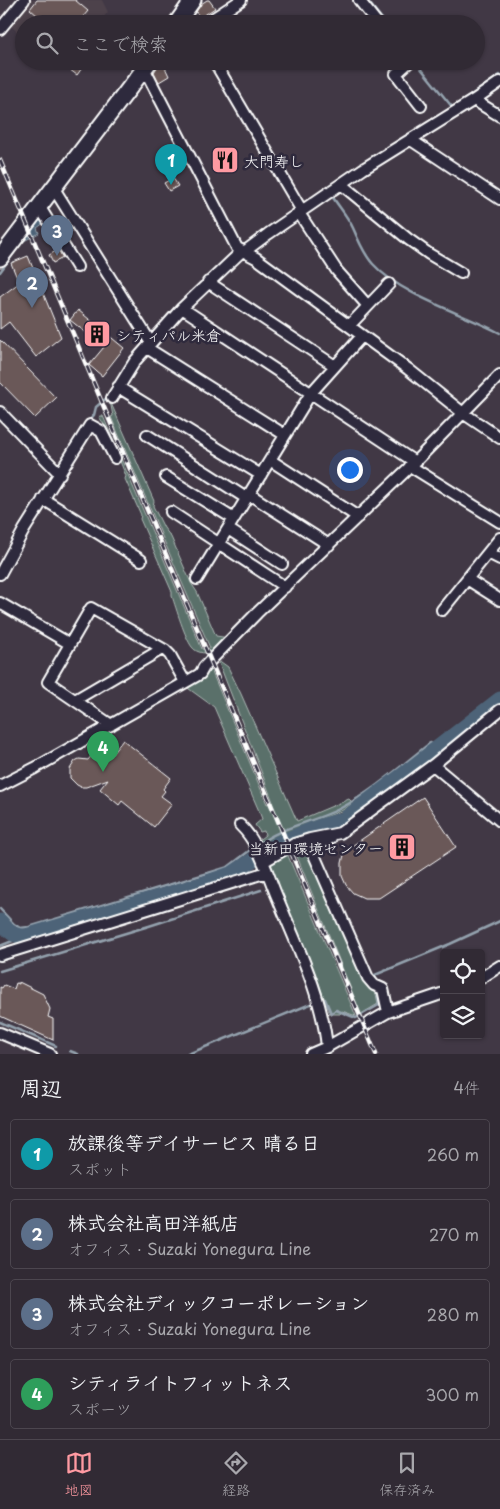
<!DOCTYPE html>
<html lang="ja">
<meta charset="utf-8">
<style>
:root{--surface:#312a34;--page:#3d3640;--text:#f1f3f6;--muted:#a8a7ac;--line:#4c464f;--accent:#ff9aa2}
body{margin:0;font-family:"Playpen Sans","Klee One",sans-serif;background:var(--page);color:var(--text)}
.controls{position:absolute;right:15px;bottom:15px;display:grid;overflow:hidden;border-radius:5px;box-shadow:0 1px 4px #0004}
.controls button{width:45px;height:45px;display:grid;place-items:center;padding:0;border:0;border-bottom:1px solid var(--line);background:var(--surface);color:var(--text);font:25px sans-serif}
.you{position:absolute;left:349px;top:469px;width:18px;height:18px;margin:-12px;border:4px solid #fff;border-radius:50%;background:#1a73e8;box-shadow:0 0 0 8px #1a73e833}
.badge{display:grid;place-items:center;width:32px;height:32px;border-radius:50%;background:var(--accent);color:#fff;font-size:16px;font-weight:700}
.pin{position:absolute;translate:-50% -41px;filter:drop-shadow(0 1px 2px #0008)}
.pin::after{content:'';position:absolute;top:26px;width:18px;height:15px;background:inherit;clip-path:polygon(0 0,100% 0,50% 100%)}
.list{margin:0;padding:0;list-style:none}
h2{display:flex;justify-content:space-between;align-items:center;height:65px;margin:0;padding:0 20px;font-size:21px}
h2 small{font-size:16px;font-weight:400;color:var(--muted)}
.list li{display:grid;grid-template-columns:32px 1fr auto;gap:15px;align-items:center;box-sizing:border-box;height:70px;margin:0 10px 10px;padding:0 10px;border:1px solid var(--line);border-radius:5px}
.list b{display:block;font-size:19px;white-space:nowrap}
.list p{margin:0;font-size:16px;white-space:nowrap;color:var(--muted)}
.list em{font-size:16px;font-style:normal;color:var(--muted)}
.icon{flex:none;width:28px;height:28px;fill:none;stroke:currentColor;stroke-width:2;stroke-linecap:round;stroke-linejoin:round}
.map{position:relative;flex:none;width:500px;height:1054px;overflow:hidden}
.search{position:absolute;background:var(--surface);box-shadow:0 1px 4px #0004;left:15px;right:15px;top:15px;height:55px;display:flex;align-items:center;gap:12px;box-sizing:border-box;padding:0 18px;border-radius:28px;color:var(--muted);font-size:19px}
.sheet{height:385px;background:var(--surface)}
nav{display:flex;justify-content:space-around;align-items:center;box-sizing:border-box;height:70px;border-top:1px solid var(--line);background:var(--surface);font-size:14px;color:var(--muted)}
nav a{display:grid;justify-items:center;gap:2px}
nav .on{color:var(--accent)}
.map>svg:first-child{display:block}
.built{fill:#4e424b}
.grass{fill:#5a706a;stroke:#acb8b4}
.water{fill:#4d6478;stroke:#94a2ae}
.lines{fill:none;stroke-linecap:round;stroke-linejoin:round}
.stream{stroke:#94a2ae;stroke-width:2.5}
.river{stroke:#4d6478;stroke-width:15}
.building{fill:#6b5958;stroke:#fff}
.minor-casing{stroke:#fff;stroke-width:14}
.secondary-casing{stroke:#fff;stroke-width:19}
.minor{stroke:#2f2a3d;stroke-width:10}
.secondary{stroke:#2f2a3d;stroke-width:15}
.rail-casing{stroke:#fff;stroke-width:4.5}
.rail{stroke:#2f2a3d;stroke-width:2.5;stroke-dasharray:8;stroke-linecap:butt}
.labels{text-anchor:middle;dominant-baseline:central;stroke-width:5;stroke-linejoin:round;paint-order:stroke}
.poi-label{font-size:15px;fill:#fff;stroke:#2f2a3d;text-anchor:start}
</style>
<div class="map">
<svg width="500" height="1054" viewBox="0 0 500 1054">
<rect width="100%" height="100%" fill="#413845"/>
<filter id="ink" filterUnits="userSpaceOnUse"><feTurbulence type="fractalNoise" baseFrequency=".02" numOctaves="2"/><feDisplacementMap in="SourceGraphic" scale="10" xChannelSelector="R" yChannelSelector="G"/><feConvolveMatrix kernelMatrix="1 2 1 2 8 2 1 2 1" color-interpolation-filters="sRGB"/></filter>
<g filter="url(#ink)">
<path class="built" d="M31 0H102L108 12 97 24H24V38L10 25Z"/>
<path class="grass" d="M110 401 154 501 153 506 164 528 171 537 191 583 197 592 216 636 229 638C224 642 220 648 214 651 208 654 197 654 192 647 185 638 176 608 172 596V592L140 519 141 515 125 479 126 476 106 427 99 417 101 416H103L202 649 210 648 111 417 113 416Z
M221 662 228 667 241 694 297 821 349 799 353 803 343 810 271 840 263 846 260 839 265 835 264 831 260 832 255 825 262 819 259 811 214 707 185 686 204 675 211 670 267 804 273 802 219 663Z
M303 845 366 983 375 988 378 1004 361 1014 294 849Z
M286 851 356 1016 342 1011 340 1014H330L315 973 269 863Z"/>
<path class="water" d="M39 216 44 223 37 228 39 233 24 241 22 239Z"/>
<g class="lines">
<path class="stream" d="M367 0 386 24
M221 8 232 0
M197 24 204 19
M415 61 453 108
M458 104 500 75
M327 189 326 188 350 172
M332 196C339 207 348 217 353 228 359 241 363 253 373 264 402 296 462 313 500 333
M241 247 251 241
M0 272 25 238
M88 422 94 415 96 407 109 396
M421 761 427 767
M431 770 500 828
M258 845C279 827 314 822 339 809 372 792 401 766 430 743L439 747
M0 909 14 924 20 928 29 927 228 867 253 848
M0 946 15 940 17 936
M0 971 149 926 261 890
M376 981 375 975 450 944 500 921
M324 1000 325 999 331 1013 336 1010 356 1018 379 1005 377 989
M0 1022 56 1046
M70 1051 78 1054
M188 1054 313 1003"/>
<path class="river" d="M0 921C9 931 12 937 26 936L202 884 233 873 278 843 318 827 344 819 405 773 500 699"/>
</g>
<path class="building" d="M37 0H75L88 11 77 24H47L30 9Z
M207 0H209L215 8 200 18 196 12 201 4Z
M71 61H87L77 75 66 67Z
M163 63 169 76 159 82 154 72 158 66Z
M222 149 225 153 228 152 233 162 230 163 233 169 226 172 216 152Z
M173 178 178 186 169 191 164 183Z
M58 250 63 258 53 263 49 255Z
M28 256 61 337 36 357 9 322 0 329V297L19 283 11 263Z
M78 310 124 348 102 376 89 365 104 347 70 320Z
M0 340 56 398 35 418 0 382Z
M123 740 171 778 163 789 165 791 161 796 172 804 154 827 122 801 119 805 100 789 108 779 86 787H81L77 785 70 778V769L75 761 79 759 88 760 100 745 112 754Z
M423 797 456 847 379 898H364L353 893 346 885 342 876V863L344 855 349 848Z
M19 982 43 994 50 1009 48 1017 53 1019V1040L0 1016V987L2 988 4 985 14 989 16 983 19 984Z"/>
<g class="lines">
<g class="minor-casing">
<path id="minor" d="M359 0 378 24
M205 24 241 0
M0 29 24 0
M214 61 302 211
M408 61 409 62 396 74 421 106
M144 68 237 248 256 258 408 369 463 413 500 438
M474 100 500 116
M411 140 500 199
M341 184 408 239 429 254 461 273
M53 187 151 343
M39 206 77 267
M299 213 337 271 368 306
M244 252 268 234 363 169 474 100 500 82
M208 282 335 366
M182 308 415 462
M349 326 389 284
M147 348 285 435
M118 387 261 475
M112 398 135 361 182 308 242 251
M0 412 60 474
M147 435 246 498
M270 460 358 517
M410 466 500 522
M166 477 234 519
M249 494 329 545
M43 499 141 560
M171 512 285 587
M228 529 282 564
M488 553 500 559
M0 574 24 530 90 425 101 431 115 458
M197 579 311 393 362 336
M467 579 500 600
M0 603 70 644
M442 610 500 538
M75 700 162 649
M111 725 48 682 91 608 165 650 170 655 185 682
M433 765 500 821
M0 786 35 768 200 674 204 667 257 613 415 462 500 375
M240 825C260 844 267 874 278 899 297 946 322 995 327 1047
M331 838 311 848 368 978 374 985 383 989 388 1012
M263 862 294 844 310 839 340 833 433 765 500 710
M0 955 267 872
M481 978 500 966
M0 1033 50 1054
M311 1054 327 1047 388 1012 444 993"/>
</g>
<g class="secondary-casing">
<path id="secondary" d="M176 24 193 0
M0 258 150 61"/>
</g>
<use href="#minor" class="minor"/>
<use href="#secondary" class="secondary"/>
<g class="rail-casing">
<path id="rail" d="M0 160 376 1054"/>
</g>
<use href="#rail" class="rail"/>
</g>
</g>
<defs>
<g id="restaurant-square" transform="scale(1.4375)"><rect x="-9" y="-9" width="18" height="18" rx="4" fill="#ff9aa2" stroke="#2f2a3d"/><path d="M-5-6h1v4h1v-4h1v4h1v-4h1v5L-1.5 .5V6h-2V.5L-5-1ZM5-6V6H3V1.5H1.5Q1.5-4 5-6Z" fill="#111"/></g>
<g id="building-square" transform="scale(1.4375)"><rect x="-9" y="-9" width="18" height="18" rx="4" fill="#ff9aa2" stroke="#2f2a3d"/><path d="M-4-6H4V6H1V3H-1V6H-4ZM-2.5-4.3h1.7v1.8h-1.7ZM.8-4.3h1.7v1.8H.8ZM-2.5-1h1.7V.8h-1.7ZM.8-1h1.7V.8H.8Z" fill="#111"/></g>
</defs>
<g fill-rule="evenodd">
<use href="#restaurant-square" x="225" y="160"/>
<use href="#building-square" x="97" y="334"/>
<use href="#building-square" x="402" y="847"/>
</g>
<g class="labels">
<g class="poi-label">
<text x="244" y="160">大門寿し</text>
<text x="116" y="334">シティパル米倉</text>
<text x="383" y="847" text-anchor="end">当新田環境センター</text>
</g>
</g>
</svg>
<div class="controls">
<button><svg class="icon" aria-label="locate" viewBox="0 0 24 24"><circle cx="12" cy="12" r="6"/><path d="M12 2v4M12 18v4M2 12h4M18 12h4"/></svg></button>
<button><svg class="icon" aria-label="layers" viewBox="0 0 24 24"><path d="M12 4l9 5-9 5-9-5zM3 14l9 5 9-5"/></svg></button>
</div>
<div class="you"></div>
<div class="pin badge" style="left:171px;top:185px;background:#0f9aa8">1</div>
<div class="pin badge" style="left:32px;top:308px;background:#5c6f8a">2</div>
<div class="pin badge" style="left:57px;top:256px;background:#5c6f8a">3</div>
<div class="pin badge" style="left:103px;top:772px;background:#2e9e5b">4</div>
<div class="search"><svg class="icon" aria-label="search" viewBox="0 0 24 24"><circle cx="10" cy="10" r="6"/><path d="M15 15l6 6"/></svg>ここで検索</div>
</div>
<section class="sheet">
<h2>周辺<small>4件</small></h2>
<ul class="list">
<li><span class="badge" style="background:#0f9aa8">1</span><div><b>放課後等デイサービス 晴る日</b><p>スポット</p></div><em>260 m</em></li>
<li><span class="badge" style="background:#5c6f8a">2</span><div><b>株式会社高田洋紙店</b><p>オフィス · Suzaki Yonegura Line</p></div><em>270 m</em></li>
<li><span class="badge" style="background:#5c6f8a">3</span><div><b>株式会社ディックコーポレーション</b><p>オフィス · Suzaki Yonegura Line</p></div><em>280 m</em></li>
<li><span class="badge" style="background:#2e9e5b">4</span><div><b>シティライトフィットネス</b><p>スポーツ</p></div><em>300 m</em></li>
</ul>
</section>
<nav>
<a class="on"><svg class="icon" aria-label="map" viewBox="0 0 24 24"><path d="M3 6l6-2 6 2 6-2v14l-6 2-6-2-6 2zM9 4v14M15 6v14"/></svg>地図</a>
<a><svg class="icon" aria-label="directions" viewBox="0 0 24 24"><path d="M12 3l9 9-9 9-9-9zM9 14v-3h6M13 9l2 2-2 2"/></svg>経路</a>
<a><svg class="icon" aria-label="saved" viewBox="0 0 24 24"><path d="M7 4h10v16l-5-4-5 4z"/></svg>保存済み</a>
</nav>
